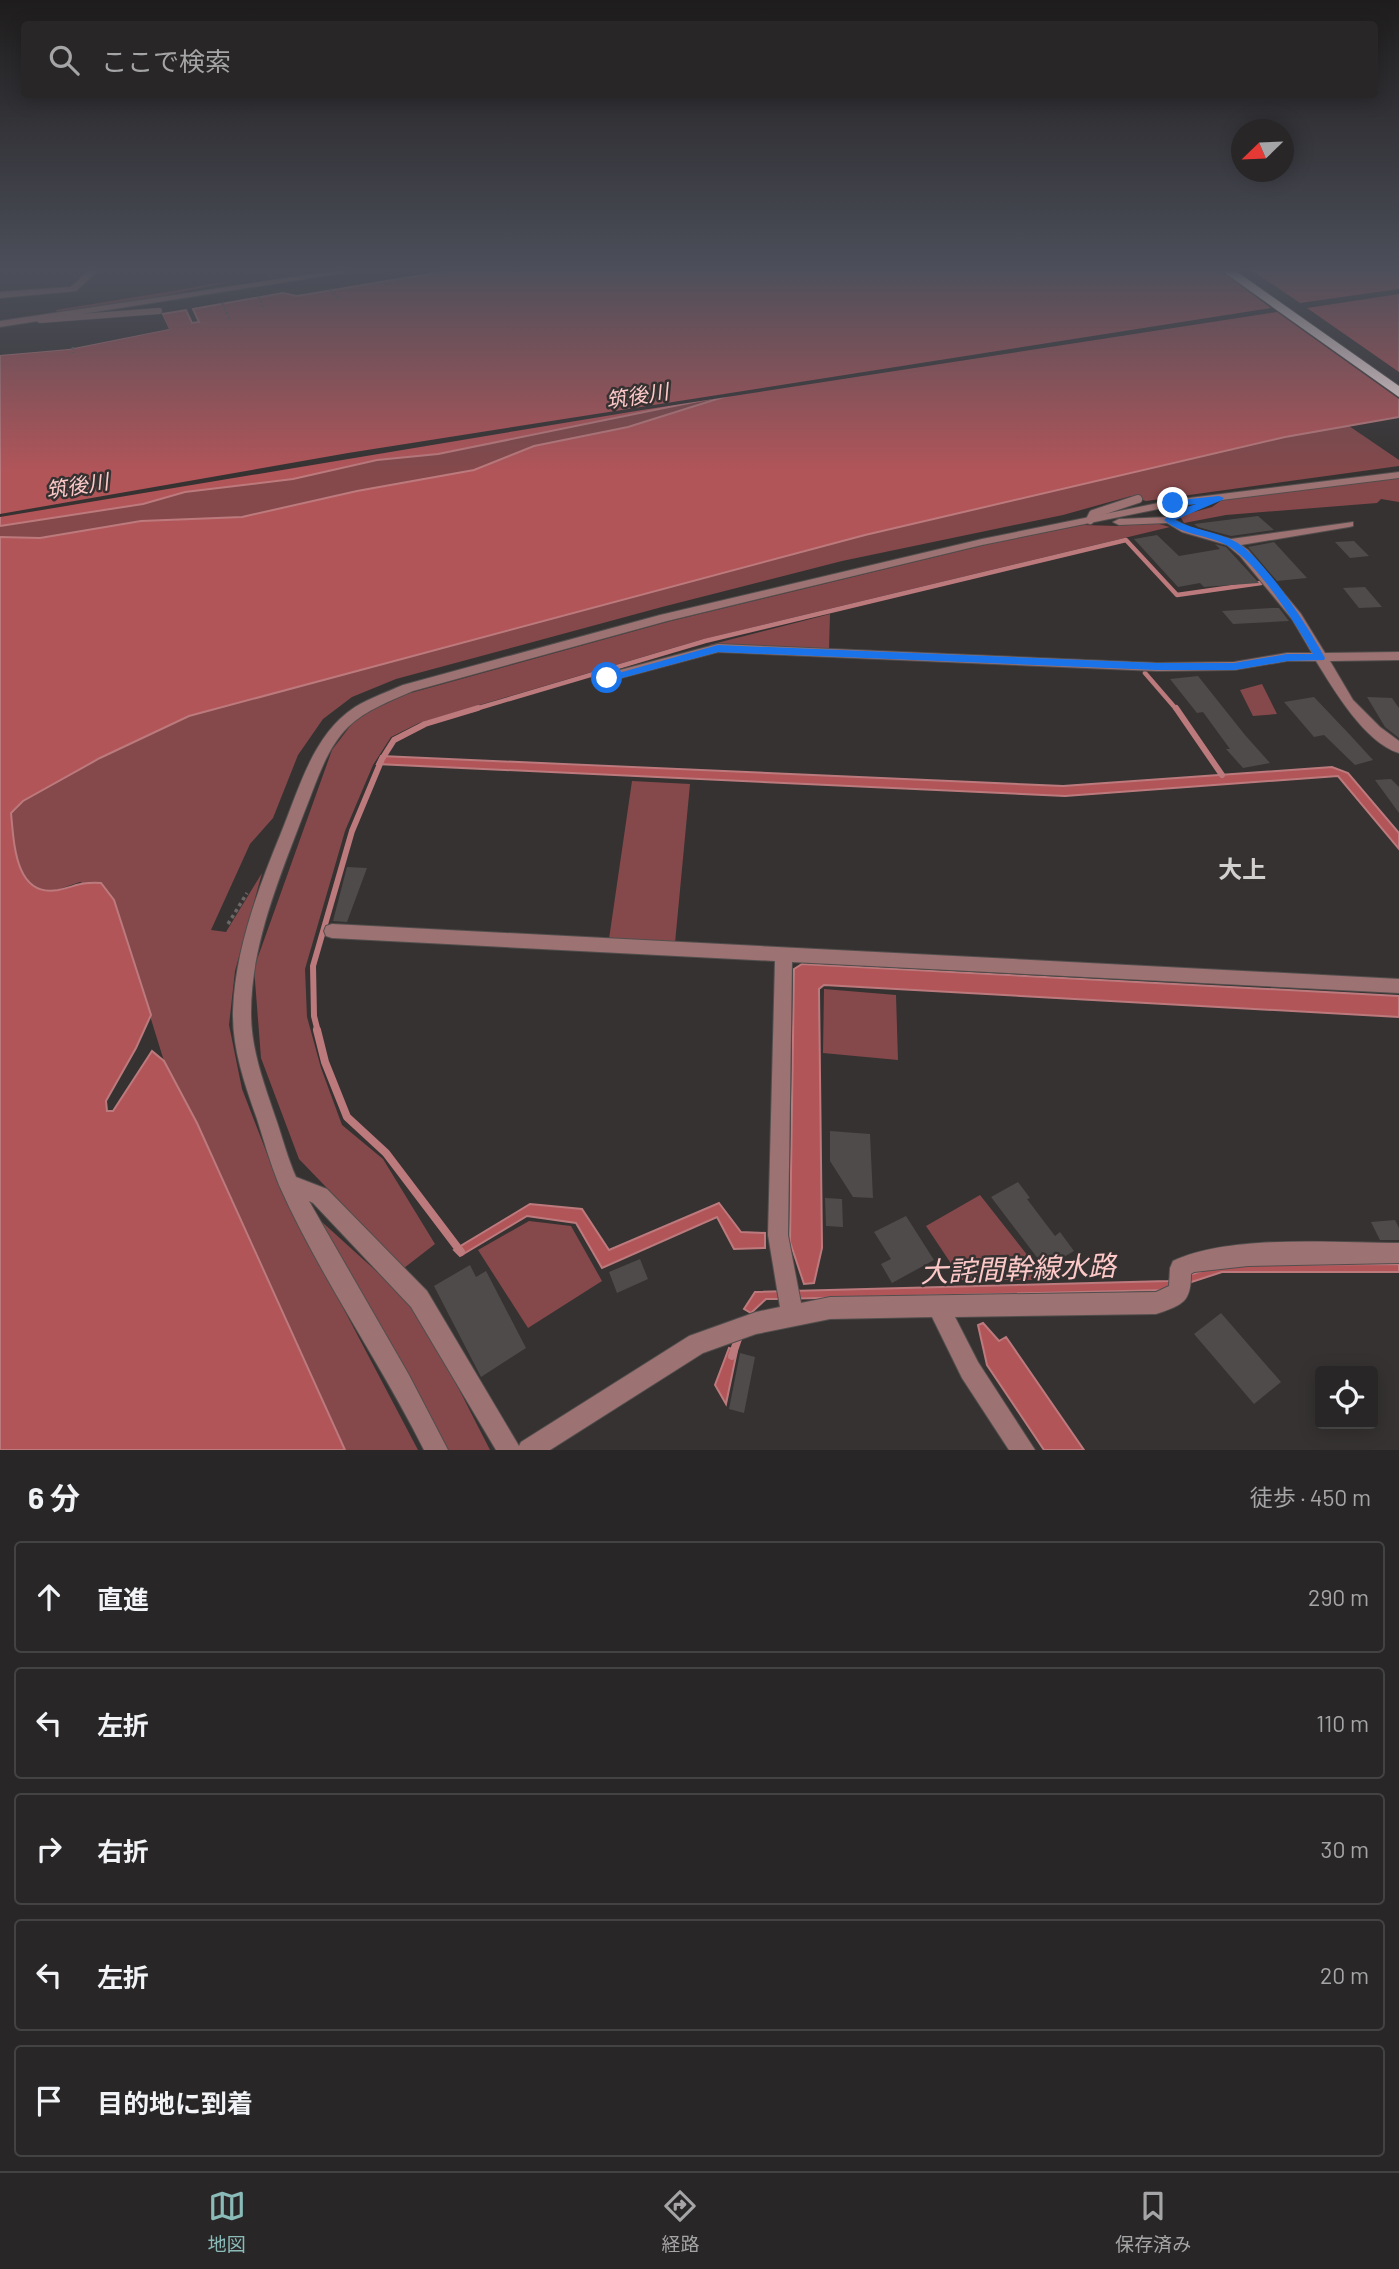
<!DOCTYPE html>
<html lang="ja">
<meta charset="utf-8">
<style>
:root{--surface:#282626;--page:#302e2e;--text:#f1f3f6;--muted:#a5a5a7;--line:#444343;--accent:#8bbbb9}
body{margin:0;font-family:Barlow,"Noto Sans JP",sans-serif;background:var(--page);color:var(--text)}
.controls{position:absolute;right:21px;bottom:21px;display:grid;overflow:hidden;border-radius:7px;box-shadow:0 4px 18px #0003}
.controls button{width:63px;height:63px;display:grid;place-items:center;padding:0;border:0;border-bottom:2px solid var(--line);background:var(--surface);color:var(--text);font:35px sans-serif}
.compass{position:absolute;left:1231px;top:119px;width:63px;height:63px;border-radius:50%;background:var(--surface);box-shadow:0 4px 18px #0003;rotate:247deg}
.stop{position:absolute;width:21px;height:21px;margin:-16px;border:5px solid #1a73e8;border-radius:50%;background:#fff}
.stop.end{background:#1a73e8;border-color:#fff;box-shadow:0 2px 7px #0008}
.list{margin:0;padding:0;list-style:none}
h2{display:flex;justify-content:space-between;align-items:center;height:91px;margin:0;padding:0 28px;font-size:30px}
h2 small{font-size:23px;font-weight:400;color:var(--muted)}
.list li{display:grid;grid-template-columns:46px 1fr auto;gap:21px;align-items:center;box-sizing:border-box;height:112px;margin:0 14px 14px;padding:0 14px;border:2px solid var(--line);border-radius:7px}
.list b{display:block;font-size:26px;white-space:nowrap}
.list em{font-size:23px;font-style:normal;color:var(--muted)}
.icon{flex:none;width:38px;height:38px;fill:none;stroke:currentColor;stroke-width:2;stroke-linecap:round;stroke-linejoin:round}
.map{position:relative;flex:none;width:1399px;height:1450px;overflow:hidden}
.search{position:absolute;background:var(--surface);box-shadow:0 4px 18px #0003;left:21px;right:21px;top:21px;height:77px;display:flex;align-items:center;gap:18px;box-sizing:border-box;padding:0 24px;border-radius:7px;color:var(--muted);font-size:26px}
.sheet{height:721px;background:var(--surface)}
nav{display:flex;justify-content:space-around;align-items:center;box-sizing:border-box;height:98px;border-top:2px solid var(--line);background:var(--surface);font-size:19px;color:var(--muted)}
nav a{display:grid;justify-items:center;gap:4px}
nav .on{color:var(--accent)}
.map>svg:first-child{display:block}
.green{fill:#85494b}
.water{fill:#b25559;stroke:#bc7a7d;stroke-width:2}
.pier{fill:#363232}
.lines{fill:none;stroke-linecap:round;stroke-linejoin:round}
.stream-far2{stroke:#bc7a7d;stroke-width:4.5}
.stream-far1{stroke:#bc7a7d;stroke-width:6}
.stream{stroke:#bc7a7d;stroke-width:8}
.building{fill:#4f4b4b}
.service-far1-casing{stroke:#524e4e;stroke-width:7}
.service-casing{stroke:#524e4e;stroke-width:10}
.minor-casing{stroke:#524e4e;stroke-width:2}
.motorway-casing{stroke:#524e4e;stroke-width:2}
.path-far1{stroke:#6a6767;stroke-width:2.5;stroke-dasharray:2.5 2.5;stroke-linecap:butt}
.path{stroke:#6a6767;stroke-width:3.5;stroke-dasharray:3.5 3.5;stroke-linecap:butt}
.service-far1{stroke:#9d7272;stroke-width:6}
.service{stroke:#9d7272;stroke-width:8}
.minor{fill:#9d7272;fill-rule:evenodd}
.motorway{fill:#f9e3e2;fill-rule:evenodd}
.route{fill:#1a73e8}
.labels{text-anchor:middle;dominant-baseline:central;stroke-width:5;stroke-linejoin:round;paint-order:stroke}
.far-water-label{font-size:21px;font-style:italic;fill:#fdc9c8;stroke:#363232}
.neighbourhood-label{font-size:24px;font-weight:bold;fill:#d3d0d0;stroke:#363232}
.near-water-label{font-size:28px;font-style:italic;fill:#fdc9c8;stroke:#363232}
</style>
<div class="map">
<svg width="1399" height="1450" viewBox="0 0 1399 1450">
<rect width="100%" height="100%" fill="#363232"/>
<path class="green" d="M233 281 121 305 59 314 56 310Z
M743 390 628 427 534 446 474 470 357 491 242 517 141 521 40 538 0 537V526L143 504 185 492 293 479 377 460 438 454Z
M1349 426 1399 460V466L1146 501 1131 496 1063 515 842 561 662 607 396 679 352 697 323 719 298 755 273 818 250 844 211 930 226 932 262 873 235 971 229 1025 242 1089 281 1190 418 1450H345L197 1123 164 1061 114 900 80 882C67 886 55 892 42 891 16 888 13 832 11 813L23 801 100 758 189 716 865 535 1285 437Z
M1399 478V502L1381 499 1377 503 1226 515 1184 523 1180 516 1212 507 1222 500Z
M1152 522 1170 527 700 640 419 723 391 737 373 765 345 831 305 969 307 1017 321 1068 342 1125 383 1159 435 1244 404 1268 299 1159 261 1058 254 968 332 750 357 717 407 694 671 621 989 544 1083 525 1118 526Z
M830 614 829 649 709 645Z
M1262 684 1277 714 1253 716 1240 690Z
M632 781 690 784 675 943 609 939Z
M824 989 896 995 898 1060 823 1053Z
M980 1195 1047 1280H962L926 1226Z
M529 1221 571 1226 602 1281 528 1328 478 1250Z
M322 1222 418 1309 490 1450H447Z"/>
<path class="water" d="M447 271H1399V417L1285 437 865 535 189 716 100 758 23 801 11 813C14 843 15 898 58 890 77 886 78 882 101 883L114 900 151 1015 136 1048 106 1101 107 1111H113L152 1051 164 1061 197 1123 345 1450H0V537L40 538 141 521 242 517 357 491 474 470 534 446 628 427 733 394 438 454 377 460 293 479 185 492 143 504 0 526V355L69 349 168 329 162 314 186 310 192 323 199 322 193 309 283 293 297 296Z
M381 756 1063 786 1332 767 1348 773 1399 833V849L1338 776 1065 796 377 764Z
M802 964 1399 996V1017L824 985 819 989 822 1248 814 1283 804 1284 790 1242 794 969Z
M719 1203 741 1232 765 1233V1248L734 1249 717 1217 602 1268 576 1223 527 1216 460 1256 454 1250 530 1204 582 1209 609 1250Z
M1399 1264V1272H1222L1167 1290 777 1299H766L751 1313 744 1309 755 1292 1168 1281 1223 1265Z
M983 1323 999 1341 1006 1337 1084 1450H1044L987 1365 978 1325Z
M729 1348 737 1351 726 1404 715 1385Z"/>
<path class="pier" d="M1221 271H1253L1300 303 1399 289V294L1307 308 1399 372V399L1277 312 642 410 0 517V514L348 453 1271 308Z
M162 314 169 329 69 349 0 355V352L69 345 164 327 159 315Z"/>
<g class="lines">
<path class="stream-far2" d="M1145 673 1177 710
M472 710 705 641 1126 540 1177 595 1261 583"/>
<path class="stream-far1" d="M1176 708 1222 775
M318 1032 314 1016 313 966 352 831 382 759 394 740 425 724 478 708"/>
<path class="stream" d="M317 1030 325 1062 347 1117 386 1153 461 1252
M732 1356 739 1336"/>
</g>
<path class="building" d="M1258 516 1274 530 1231 536 1198 527 1194 524Z
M1157 535 1179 556 1220 549 1215 544 1226 547 1259 583 1204 587 1200 583 1178 587 1134 539Z
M1354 541 1369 556 1350 558 1335 542Z
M1274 542 1307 578 1277 581 1248 547Z
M1365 587 1382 607 1359 608 1343 588Z
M1271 608H1279L1289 621 1233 624 1222 611Z
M1198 676 1245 735 1270 763 1243 768 1226 749H1230L1203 712 1197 713 1170 679Z
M1314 697 1351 736 1373 760 1355 765 1324 735 1314 737 1284 702Z
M1367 697 1392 698 1399 708V738L1385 727Z
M1391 779 1399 787V813L1375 780Z
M347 867 367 868 347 922 333 921Z
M830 1131 870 1134 873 1198 853 1197 830 1161Z
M1018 1182 1030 1198 1027 1199 1055 1236 1060 1232 1074 1251 1045 1268 991 1197Z
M825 1198 842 1199 843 1227 826 1226Z
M906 1216 934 1260 892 1283 881 1264 891 1259 874 1232Z
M1395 1220 1399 1228V1240H1380L1371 1222Z
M640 1259 648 1279 617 1293 609 1272Z
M470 1265 476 1277 486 1271 526 1348 481 1377 434 1286Z
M1221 1313 1281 1382 1254 1404 1194 1334Z
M740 1353 755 1357 744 1413 729 1409Z"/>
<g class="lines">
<g class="service-far1-casing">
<path id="service-far1" d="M40 320 159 311"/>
</g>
<g class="service-casing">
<path id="service" d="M1090 520 1093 514 1138 499"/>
</g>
<g class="minor-casing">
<path id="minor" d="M88 271H97L76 291 0 298V292L71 287Z
M334 271H355L0 327V321Z
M1399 472V478L1173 506 982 545 667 621 413 691C390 701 366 710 348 727 325 750 316 784 304 813 280 876 251 944 251 1013 251 1051 265 1086 277 1122 283 1140 288 1159 296 1177L327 1189 427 1291 519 1446 521 1442 689 1336 756 1312 780 1307 768 1235 775 961 332 938 326 936 324 931 326 926 332 924 1399 979V993L792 962 788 1235 801 1303 830 1297 1156 1292 1169 1286 1170 1268 1173 1261C1230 1234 1334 1243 1399 1243V1263L1248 1266 1194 1272 1191 1274C1191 1303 1182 1305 1156 1314L955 1317 978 1362 1035 1450H1009L962 1378 932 1317 830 1319 756 1334 703 1353 550 1450H496L411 1307 313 1203 309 1201 409 1375 448 1450H424C379 1360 320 1277 279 1185 270 1163 264 1141 257 1119 245 1085 232 1049 233 1011 235 950 258 889 281 833 299 789 313 734 355 707 370 698 387 692 403 685L660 615 982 539 1173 500Z
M1169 517 1190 528 1231 539 1353 522V526L1349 527 1241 545 1248 550 1301 614 1325 653 1399 652V660L1330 661 1353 700 1380 727 1399 741V753C1365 743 1334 690 1316 661H1287L1234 670 1157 671 718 652 606 682 599 678 601 675 718 644 1157 663 1234 662 1287 653H1312L1292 619 1240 556 1227 545 1182 532 1167 523 1119 525 1113 522 1119 519Z"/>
</g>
<g class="motorway-casing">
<path id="motorway" d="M1222 271H1236L1399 386V397Z"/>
</g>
<path class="path-far1" d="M514 271 520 273
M330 289 339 300
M258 296 265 310
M222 303 230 320
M73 347V353"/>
<path class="path" d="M228 924 247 893"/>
<use href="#service-far1" class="service-far1"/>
<use href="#service" class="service"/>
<use href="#minor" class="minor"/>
<use href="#motorway" class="motorway"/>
</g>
<linearGradient id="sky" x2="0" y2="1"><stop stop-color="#1e1c1c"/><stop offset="0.57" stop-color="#4c4f5a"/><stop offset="1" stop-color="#4c4f5a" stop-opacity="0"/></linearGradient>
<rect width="1399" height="474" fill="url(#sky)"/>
<path class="route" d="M1219 496 1224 498 1222 500 1175 520C1194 530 1218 532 1236 542 1266 560 1308 627 1325 658L1324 660 1287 661 1234 670H1157L718 652 607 682 601 678 718 645 1157 663H1234L1287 654H1313C1297 625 1258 564 1230 547 1209 534 1183 536 1164 520L1172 512 1196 504 1173 506 1169 503 1170 501Z"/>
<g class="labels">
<g class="far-water-label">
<text transform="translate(637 395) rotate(-9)">筑後川</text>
<text transform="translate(77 485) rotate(-9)">筑後川</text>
</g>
<g class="neighbourhood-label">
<text x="1242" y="868">大上</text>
</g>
<g class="near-water-label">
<text transform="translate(1018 1268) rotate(-2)">大詫間幹線水路</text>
</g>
</g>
</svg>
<div class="controls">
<button><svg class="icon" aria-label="locate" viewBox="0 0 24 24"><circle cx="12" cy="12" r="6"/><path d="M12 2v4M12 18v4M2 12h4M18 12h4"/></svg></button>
</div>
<svg class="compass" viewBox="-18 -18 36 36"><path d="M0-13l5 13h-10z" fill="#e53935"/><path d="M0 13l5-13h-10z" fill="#a5a5a7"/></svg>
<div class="stop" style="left:607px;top:678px"></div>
<div class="stop end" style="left:1173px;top:503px"></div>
<div class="search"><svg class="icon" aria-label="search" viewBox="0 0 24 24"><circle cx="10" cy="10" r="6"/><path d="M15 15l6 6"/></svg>ここで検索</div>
</div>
<section class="sheet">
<h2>6 分<small>徒歩 · 450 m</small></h2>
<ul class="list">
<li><svg class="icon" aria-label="ahead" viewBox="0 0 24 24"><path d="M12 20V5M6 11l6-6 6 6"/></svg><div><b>直進</b></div><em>290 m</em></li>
<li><svg class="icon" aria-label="left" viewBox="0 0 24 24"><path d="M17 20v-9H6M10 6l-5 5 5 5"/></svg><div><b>左折</b></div><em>110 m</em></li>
<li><svg class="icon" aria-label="right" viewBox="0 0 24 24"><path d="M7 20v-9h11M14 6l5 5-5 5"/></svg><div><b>右折</b></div><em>30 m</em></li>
<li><svg class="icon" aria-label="left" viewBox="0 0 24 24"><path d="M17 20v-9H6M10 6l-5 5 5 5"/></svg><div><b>左折</b></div><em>20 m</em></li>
<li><svg class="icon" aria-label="arrive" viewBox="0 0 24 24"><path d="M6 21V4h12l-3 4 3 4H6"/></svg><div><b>目的地に到着</b></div></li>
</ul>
</section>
<nav>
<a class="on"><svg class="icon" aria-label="map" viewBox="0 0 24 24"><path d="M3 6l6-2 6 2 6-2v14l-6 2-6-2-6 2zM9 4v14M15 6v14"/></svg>地図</a>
<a><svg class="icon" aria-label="directions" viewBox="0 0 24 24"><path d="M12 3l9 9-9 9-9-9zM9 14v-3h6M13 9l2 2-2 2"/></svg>経路</a>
<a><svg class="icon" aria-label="saved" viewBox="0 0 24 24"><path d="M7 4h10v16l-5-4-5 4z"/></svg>保存済み</a>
</nav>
